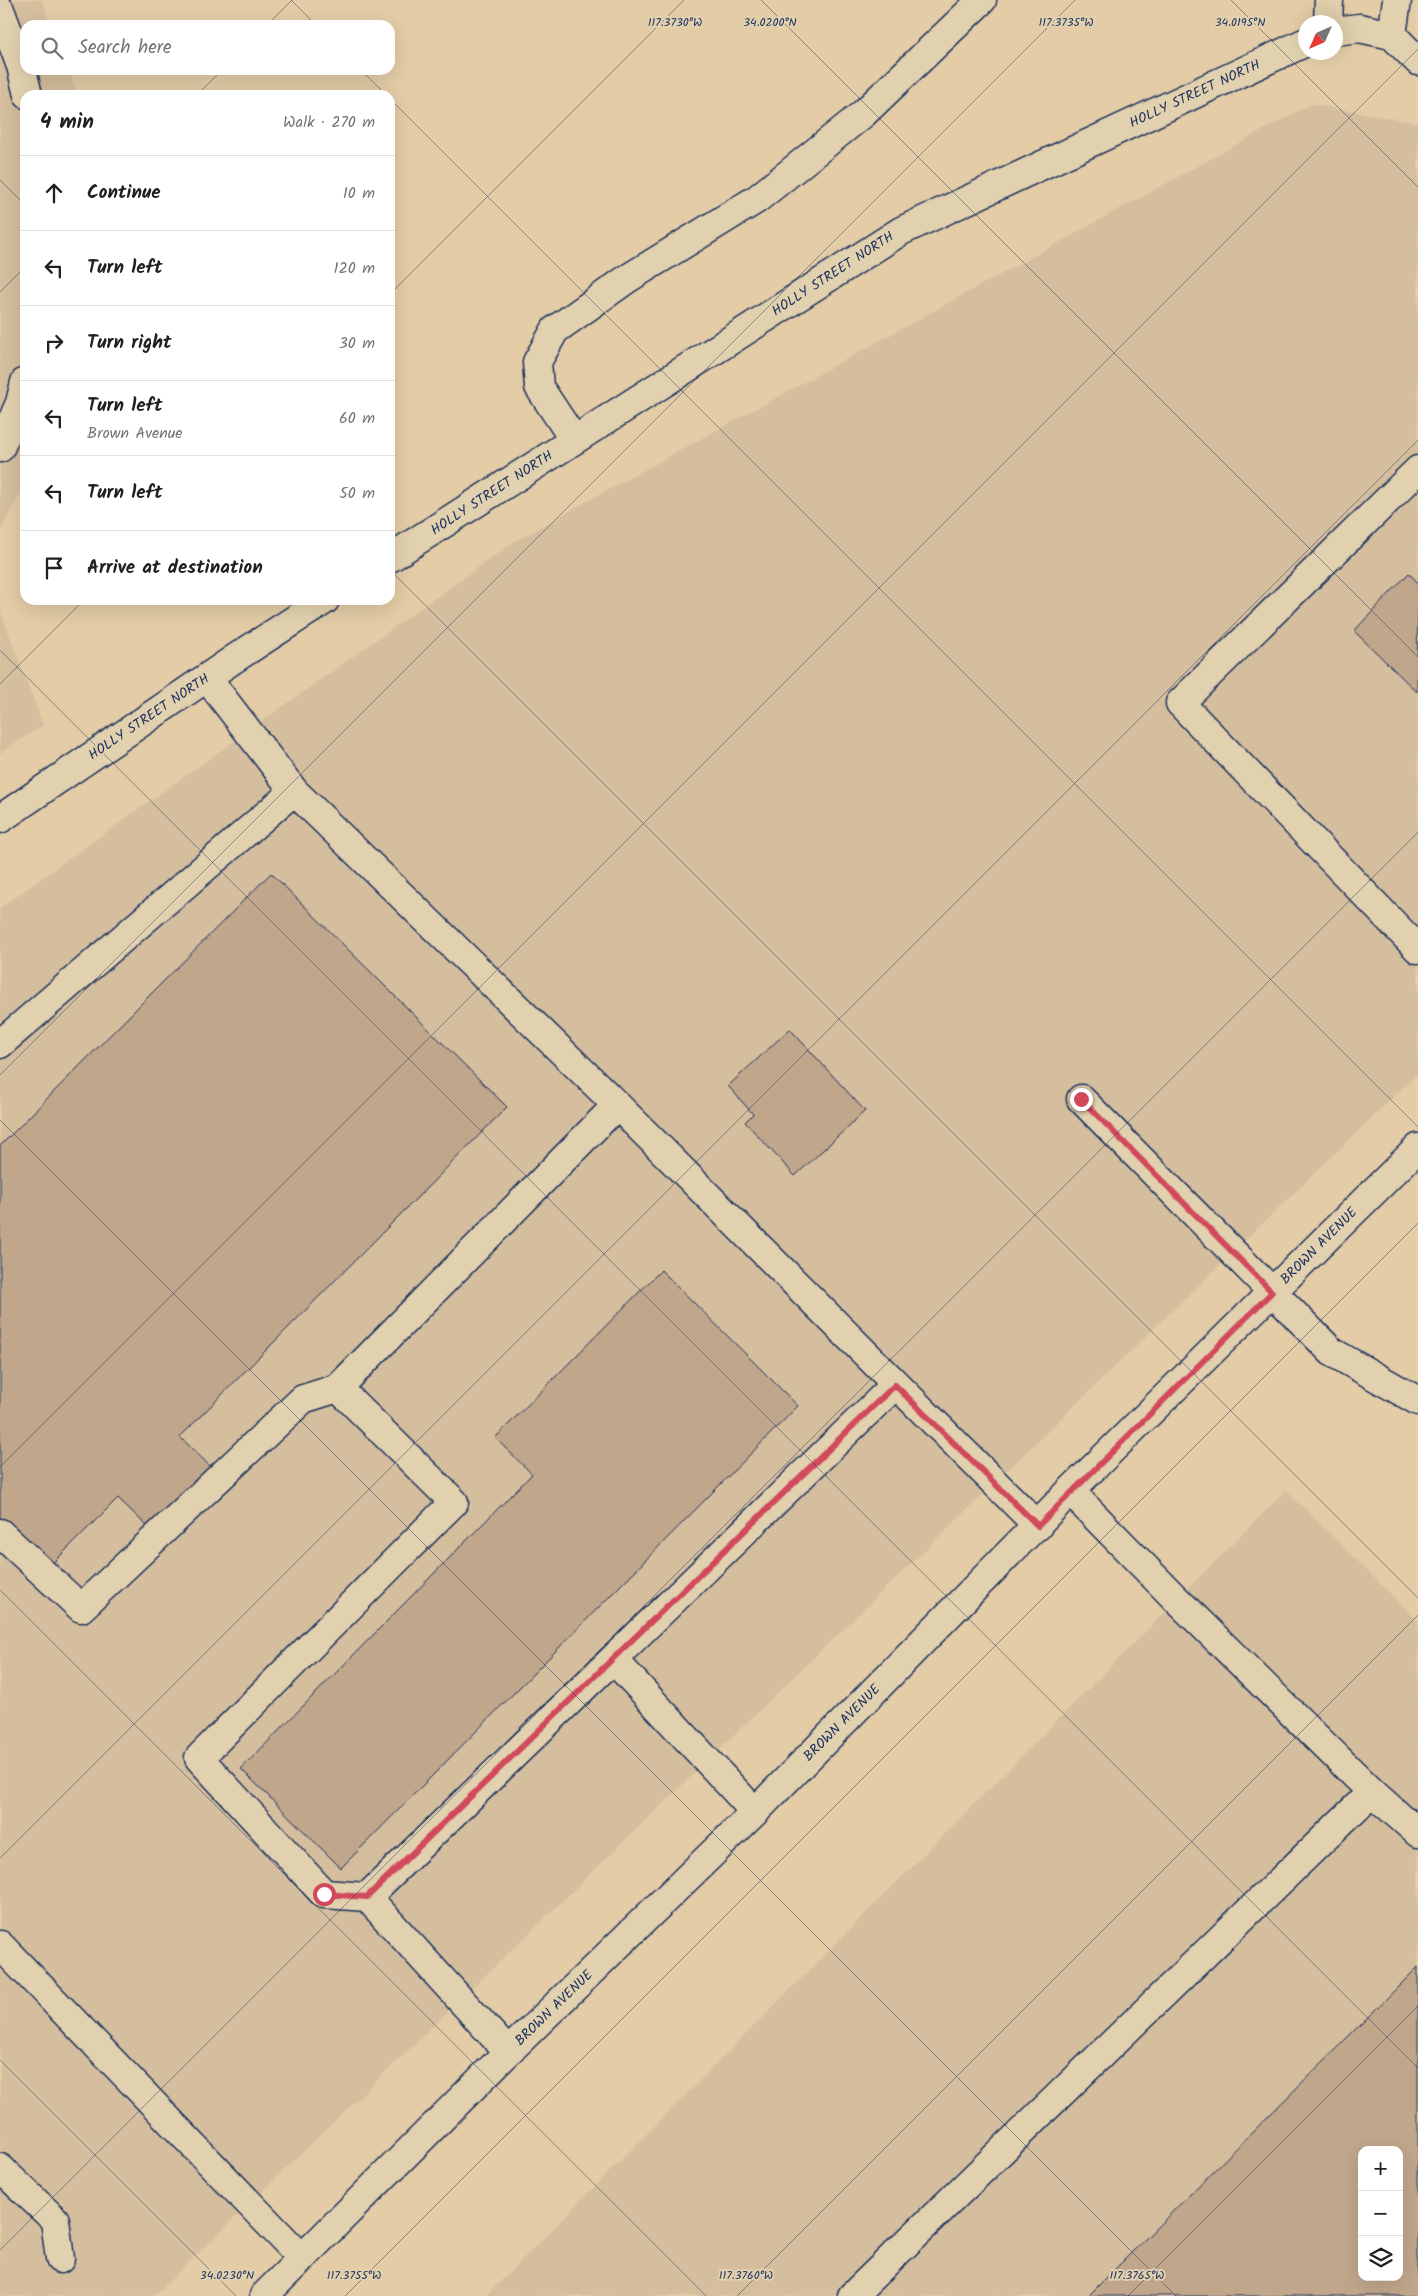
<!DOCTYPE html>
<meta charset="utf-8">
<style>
:root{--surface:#fff;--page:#f2f2f2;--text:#202124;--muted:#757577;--line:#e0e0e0}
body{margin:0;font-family:Kalam,sans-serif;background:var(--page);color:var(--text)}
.controls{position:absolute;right:15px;bottom:15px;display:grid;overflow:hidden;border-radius:10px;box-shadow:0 5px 20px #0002}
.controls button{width:45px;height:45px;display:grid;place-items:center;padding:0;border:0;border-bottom:1px solid var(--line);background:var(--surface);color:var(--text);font:25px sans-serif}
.compass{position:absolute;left:1298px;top:15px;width:45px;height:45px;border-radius:50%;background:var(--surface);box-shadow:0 5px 20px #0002;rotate:225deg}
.stop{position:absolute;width:15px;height:15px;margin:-11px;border:4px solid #d1495b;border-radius:50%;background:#fff}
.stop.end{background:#d1495b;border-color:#fff;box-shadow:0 1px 5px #0008}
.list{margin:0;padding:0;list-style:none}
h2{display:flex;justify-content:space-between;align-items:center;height:65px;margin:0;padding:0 20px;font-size:21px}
h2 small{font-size:16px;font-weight:400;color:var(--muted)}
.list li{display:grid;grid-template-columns:32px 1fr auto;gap:15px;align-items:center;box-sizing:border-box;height:75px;padding:0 20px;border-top:1px solid var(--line)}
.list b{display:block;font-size:19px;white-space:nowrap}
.list p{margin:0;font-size:16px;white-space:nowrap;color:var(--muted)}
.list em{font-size:16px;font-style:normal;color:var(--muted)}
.icon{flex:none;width:28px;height:28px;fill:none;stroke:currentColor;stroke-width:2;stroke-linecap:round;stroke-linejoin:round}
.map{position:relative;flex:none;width:1418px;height:2296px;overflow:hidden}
.search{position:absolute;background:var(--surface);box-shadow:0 5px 20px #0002;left:20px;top:20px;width:375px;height:55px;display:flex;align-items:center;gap:12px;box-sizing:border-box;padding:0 18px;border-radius:15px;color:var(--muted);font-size:19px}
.panel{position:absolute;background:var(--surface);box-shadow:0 5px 20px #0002;left:20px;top:90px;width:375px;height:515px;border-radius:15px}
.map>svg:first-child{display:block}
.built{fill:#d4be9d;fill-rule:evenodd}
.building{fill:#c0a68b;stroke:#1b2f5e;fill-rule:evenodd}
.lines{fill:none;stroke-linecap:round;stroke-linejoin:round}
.minor-casing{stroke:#1b2f5e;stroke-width:31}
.minor{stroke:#e2d1ae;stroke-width:28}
.route{stroke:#d1495b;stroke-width:6}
.ticks{fill:none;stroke:#1b2f5e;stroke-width:1;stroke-opacity:0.45}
.labels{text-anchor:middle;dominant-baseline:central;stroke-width:4;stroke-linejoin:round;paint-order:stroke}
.street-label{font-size:14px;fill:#1b2f5e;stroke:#e2d1ae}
.ticks-label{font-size:12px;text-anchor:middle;fill:#1b2f5e;stroke:#e2d1ae;stroke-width:4;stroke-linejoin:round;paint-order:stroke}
</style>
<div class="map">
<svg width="1418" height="2296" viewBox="0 0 1418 2296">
<rect width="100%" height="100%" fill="#e3cca6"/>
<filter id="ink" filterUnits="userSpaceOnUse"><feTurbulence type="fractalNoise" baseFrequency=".02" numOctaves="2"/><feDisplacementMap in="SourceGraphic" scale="10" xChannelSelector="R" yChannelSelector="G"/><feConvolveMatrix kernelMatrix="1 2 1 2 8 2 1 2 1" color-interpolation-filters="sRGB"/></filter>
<g filter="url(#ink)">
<path class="built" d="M0 0H42L51 25H25V70H69L78 95H25V485L0 531Z
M1311 104 1418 123V1073L154 2296H0V908L515 541Z
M0 610 43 725 0 753Z
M1286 1490 1418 1621V2296H486ZM1362 2150H1399V2277H1362Z"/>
<path class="building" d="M1409 573 1418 583 1417 692 1354 631Z
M271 873 507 1107 180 1437 211 1467 150 1529 118 1498 48 1568 0 1520V1146Z
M790 1029 865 1111 795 1176 745 1122 753 1114 728 1086Z
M661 1270 798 1406 341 1868 241 1769 532 1474 495 1438Z
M1418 1967V2296H1088ZM1362 2150H1399V2277H1362Z"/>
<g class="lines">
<g class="minor-casing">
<path id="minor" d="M0 10 21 66 28 95
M1328 22 1329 0
M1336 31 1359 28 1392 35 1418 61
M1392 35 1397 0
M574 440 539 387 537 362 555 330 627 279 757 199 864 113 982 0
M0 448 20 403 25 382
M1418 470 1180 703 1418 949
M390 558 901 231 1306 42
M207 678 294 791
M0 819 234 659 325 600
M0 1044 294 791 617 1105 1038 1526
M1081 1099 1332 1352 1418 1401
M338 1388 617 1105
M0 1533 81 1608 303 1399 338 1388 454 1502 199 1758 324 1894 367 1897 613 1659 755 1812
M613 1659 895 1385
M1372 1792 1418 1833
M367 1897 508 2052
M0 1945 302 2258
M0 2168 55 2220 60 2259
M264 2296 508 2052 755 1812 1070 1491 1418 1148
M852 2296 1372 1792 1174 1597 1070 1491"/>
</g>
<use href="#minor" class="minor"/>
</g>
</g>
<g class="lines" filter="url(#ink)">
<path class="route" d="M324 1894 367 1897 895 1385 1038 1526 1272 1292 1081 1099"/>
</g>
<path class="ticks" d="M291 0 316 25M761 0 1418 657M1231 0 1418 187M267 25 292 0M361 70 386 95M197 95 222 70M390 99 1418 1127M0 180 25 205M0 292 25 267M390 294 684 0M390 570 1418 1598M0 650 1418 2068M0 684 84 600M0 1075 1075 0M0 1120 1176 2296M0 1467 1418 49M0 1590 706 2296M0 1858 1418 440M0 2060 236 2296M0 2250 1418 832M345 2296 1418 1223M737 2296 1418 1615M1128 2296 1418 2006"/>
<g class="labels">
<g class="street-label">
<text transform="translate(1195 94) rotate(-25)">HOLLY STREET NORTH</text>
<text transform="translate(833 274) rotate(-33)">HOLLY STREET NORTH</text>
<text transform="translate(492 493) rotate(-33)">HOLLY STREET NORTH</text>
<text transform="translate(149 717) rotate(-34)">HOLLY STREET NORTH</text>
<text transform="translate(1319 1246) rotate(-45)">BROWN AVENUE</text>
<text transform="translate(842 1723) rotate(-45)">BROWN AVENUE</text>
<text transform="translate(554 2008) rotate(-44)">BROWN AVENUE</text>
</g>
</g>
<g class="ticks-label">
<text x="675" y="26">117.3730°W</text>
<text x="770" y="26">34.0200°N</text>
<text x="1240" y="26">34.0195°N</text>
<text x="1066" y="26">117.3735°W</text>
<text x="227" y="2279">34.0230°N</text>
<text x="354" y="2279">117.3755°W</text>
<text x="746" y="2279">117.3760°W</text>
<text x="1137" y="2279">117.3765°W</text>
</g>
</svg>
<div class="controls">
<button>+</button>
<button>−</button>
<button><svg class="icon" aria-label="layers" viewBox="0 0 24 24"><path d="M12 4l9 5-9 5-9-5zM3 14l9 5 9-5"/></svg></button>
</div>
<svg class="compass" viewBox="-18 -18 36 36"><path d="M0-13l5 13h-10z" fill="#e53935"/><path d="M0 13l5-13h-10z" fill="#757577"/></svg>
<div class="stop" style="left:324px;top:1894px"></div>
<div class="stop end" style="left:1081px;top:1099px"></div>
<div class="search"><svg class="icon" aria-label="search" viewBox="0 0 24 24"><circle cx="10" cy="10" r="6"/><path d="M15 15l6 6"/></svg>Search here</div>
<section class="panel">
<h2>4 min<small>Walk · 270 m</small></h2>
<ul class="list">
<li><svg class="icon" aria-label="ahead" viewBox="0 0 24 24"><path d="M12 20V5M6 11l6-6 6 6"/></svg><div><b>Continue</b></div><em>10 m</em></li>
<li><svg class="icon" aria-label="left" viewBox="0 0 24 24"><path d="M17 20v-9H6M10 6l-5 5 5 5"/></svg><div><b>Turn left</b></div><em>120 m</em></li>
<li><svg class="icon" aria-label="right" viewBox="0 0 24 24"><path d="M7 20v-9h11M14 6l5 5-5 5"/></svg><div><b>Turn right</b></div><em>30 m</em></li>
<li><svg class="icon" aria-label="left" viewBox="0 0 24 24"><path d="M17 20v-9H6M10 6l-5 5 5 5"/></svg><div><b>Turn left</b><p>Brown Avenue</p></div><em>60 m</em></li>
<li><svg class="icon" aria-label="left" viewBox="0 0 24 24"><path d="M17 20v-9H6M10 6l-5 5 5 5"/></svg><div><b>Turn left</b></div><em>50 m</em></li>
<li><svg class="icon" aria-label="arrive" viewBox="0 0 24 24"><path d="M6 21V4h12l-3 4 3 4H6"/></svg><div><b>Arrive at destination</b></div></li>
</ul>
</section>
</div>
